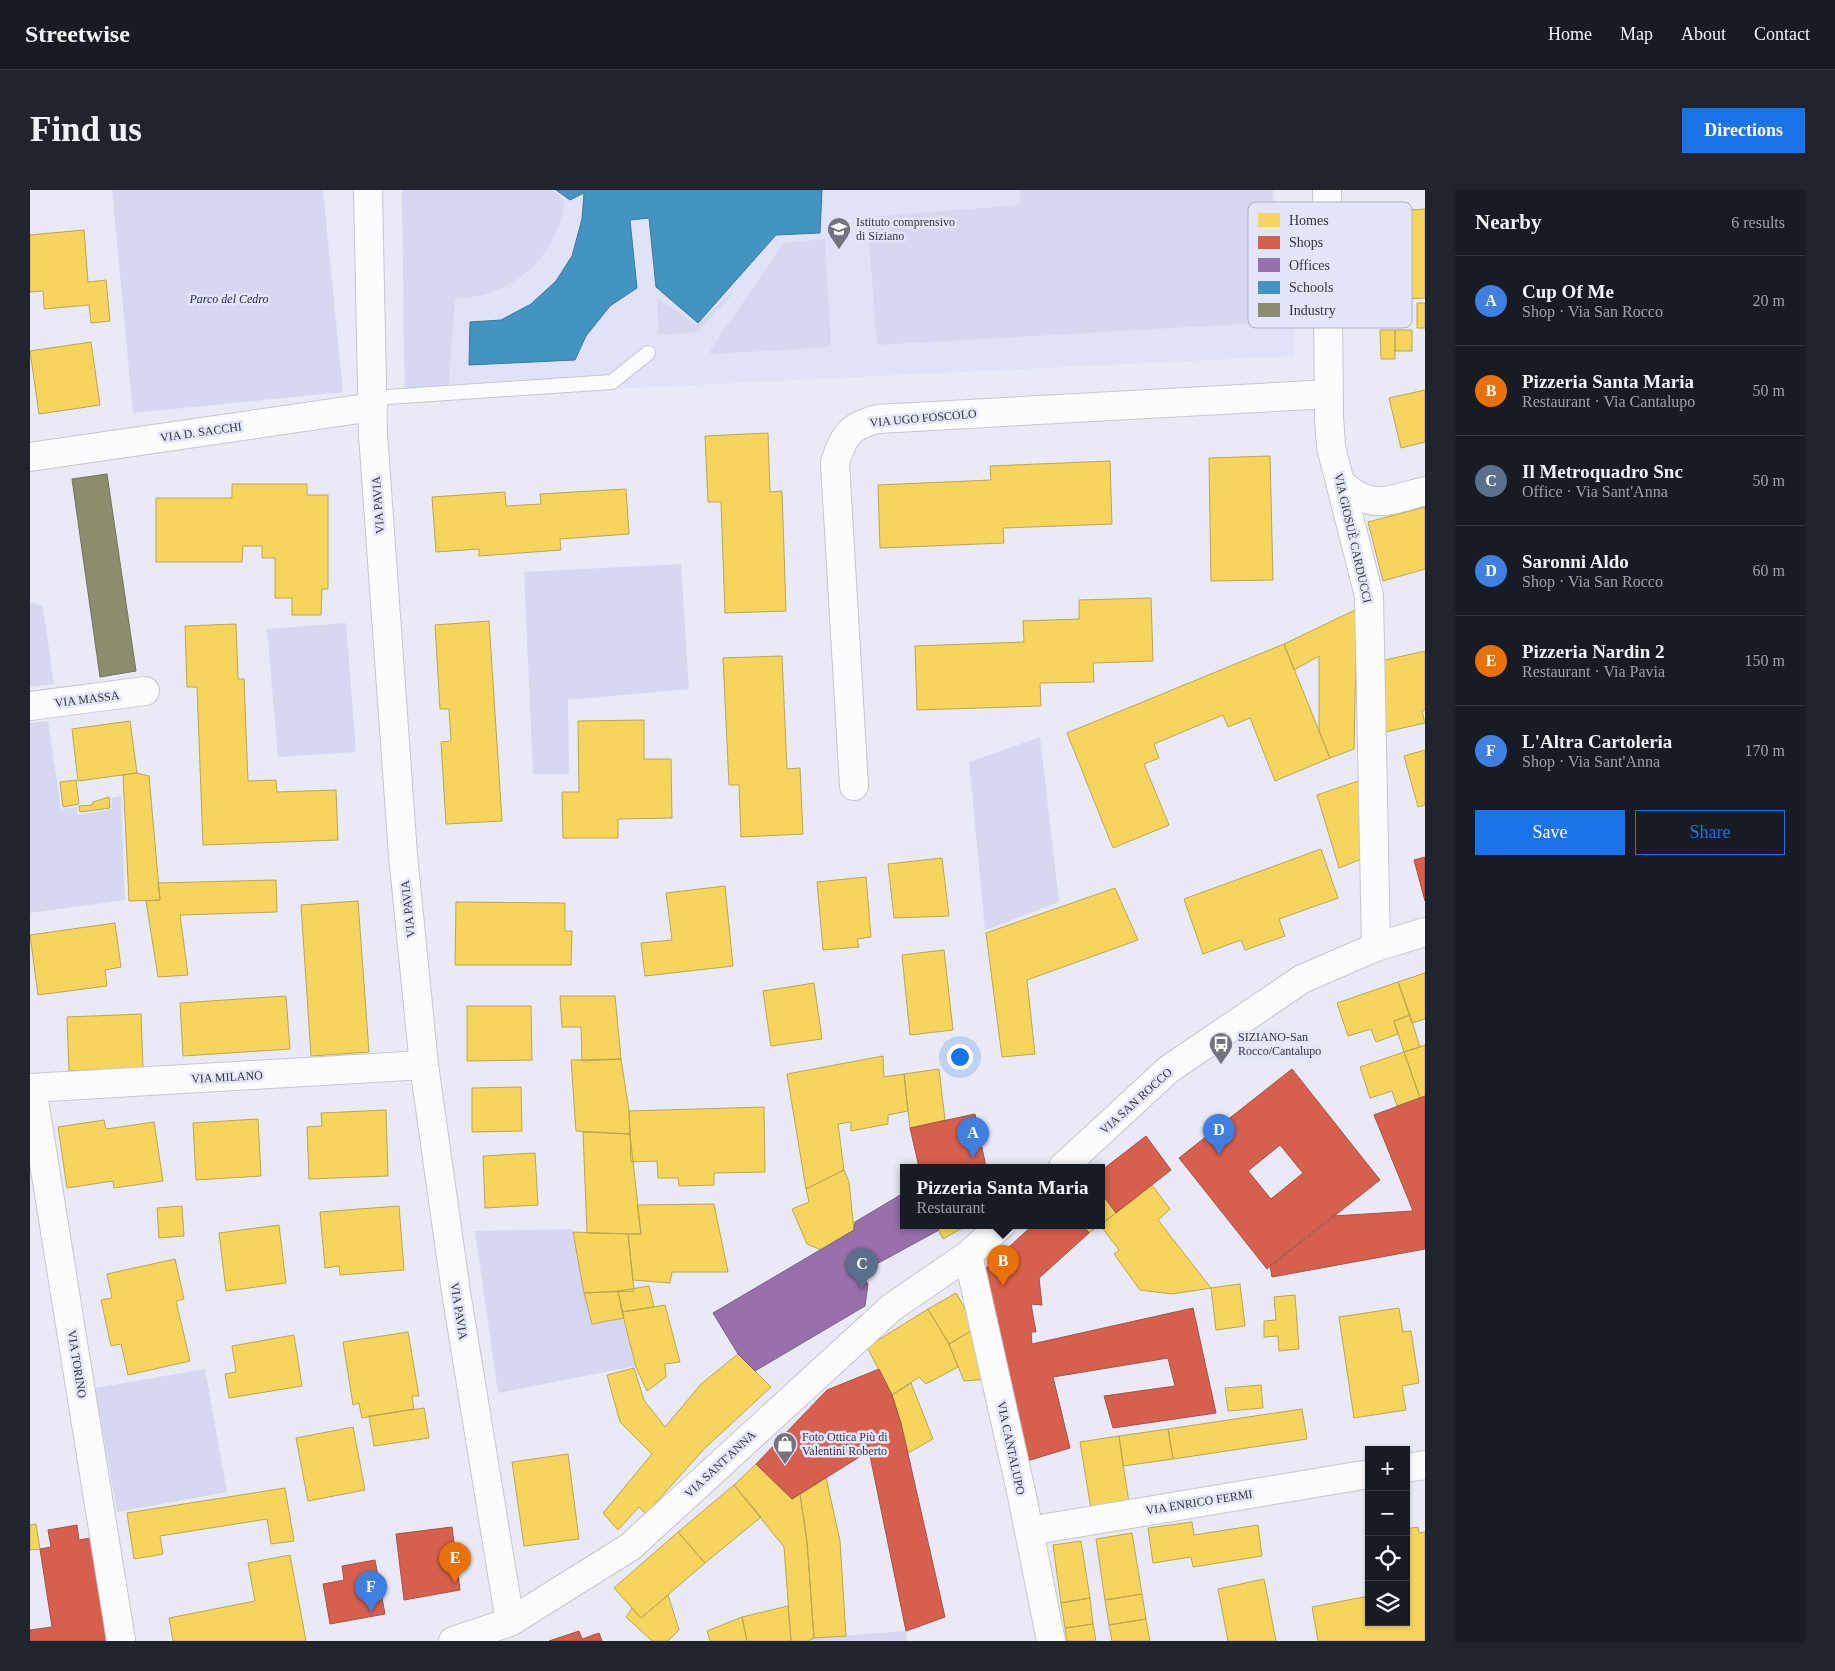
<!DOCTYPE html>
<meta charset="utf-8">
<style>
:root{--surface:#171b24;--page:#20242c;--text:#f1f3f6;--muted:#9ea1a6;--line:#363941;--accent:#1a73e8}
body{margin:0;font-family:"Times New Roman",serif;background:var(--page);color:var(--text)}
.controls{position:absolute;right:15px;bottom:15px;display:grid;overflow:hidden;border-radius:0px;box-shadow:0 1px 4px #0004}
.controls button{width:45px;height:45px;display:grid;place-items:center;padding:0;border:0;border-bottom:1px solid var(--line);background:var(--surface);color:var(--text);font:25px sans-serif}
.you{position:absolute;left:929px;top:866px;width:18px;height:18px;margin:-12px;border:4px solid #fff;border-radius:50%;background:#1a73e8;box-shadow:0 0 0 8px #1a73e833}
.badge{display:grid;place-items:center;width:32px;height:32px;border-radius:50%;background:var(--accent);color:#fff;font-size:16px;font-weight:700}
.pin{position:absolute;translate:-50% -41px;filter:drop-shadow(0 1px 2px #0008)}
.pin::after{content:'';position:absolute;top:26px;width:18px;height:15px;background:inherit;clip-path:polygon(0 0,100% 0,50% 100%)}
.popup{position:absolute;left:870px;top:974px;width:205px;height:65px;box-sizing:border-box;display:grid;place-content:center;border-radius:0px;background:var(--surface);filter:drop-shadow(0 1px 4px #0005);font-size:16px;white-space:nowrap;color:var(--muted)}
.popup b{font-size:19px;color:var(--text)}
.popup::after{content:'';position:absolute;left:50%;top:100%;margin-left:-10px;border:10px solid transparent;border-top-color:var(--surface)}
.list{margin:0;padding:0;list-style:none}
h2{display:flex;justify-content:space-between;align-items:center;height:65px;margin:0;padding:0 20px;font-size:21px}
h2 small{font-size:16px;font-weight:400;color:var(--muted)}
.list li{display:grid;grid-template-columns:32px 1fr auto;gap:15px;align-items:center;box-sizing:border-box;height:90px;padding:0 20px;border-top:1px solid var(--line)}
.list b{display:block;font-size:19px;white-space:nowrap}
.list p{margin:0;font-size:16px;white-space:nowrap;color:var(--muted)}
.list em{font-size:16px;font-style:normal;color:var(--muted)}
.actions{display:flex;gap:10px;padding:15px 20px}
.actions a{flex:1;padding:11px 0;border:1px solid var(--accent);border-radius:0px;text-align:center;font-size:18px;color:var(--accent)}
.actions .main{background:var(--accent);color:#fff}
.icon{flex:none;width:28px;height:28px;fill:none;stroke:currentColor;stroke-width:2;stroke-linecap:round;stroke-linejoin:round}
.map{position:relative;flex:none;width:1395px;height:1451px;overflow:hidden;border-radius:0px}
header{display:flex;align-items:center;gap:30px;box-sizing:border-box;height:70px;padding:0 25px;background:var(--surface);border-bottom:1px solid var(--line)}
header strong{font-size:24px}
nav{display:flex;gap:28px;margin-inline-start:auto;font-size:18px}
.intro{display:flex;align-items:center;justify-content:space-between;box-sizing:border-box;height:120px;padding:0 30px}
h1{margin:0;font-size:35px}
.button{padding:12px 22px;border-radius:0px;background:var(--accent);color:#fff;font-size:18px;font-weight:700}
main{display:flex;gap:30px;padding:0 30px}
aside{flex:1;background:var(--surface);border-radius:0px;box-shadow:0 1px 4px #0004}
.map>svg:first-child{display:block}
.built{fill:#e0e3f7}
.green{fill:#d5d8f0}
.homes{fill:#f6d55c;stroke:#bca553}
.shops{fill:#d6604d;stroke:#a55348;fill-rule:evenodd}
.offices{fill:#9970ab;stroke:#7b5e8a}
.schools{fill:#4393c3;stroke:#3e779b}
.industry{fill:#8c8c6e;stroke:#72725f}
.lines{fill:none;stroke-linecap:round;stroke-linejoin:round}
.lane-casing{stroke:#c5c6cf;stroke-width:16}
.street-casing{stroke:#c5c6cf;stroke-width:30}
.lane{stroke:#fcfcfe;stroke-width:14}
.street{stroke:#fcfcfe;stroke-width:28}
.labels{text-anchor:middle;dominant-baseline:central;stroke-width:5;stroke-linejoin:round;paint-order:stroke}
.poi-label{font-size:12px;fill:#34353d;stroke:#e3e6fb;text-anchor:start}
.park-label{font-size:12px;font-style:italic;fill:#24255b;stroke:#e3e6fb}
.street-label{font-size:12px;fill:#34353d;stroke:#e3e6fb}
.key{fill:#e3e6fb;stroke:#aeb1c2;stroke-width:1}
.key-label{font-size:14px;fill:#34353d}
</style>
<header>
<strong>Streetwise</strong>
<nav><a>Home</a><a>Map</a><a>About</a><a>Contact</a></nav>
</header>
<div class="intro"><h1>Find us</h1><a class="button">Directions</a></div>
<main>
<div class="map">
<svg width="1395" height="1451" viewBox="0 0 1395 1451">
<rect width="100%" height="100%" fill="#e9eaf5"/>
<path class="built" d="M372 0H1243L1247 120H1263L1265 166 374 209Z"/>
<path class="green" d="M82 0H293L313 202 103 223Z
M372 0H522L535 11C524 71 485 105 425 109L418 203 375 206Z
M990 0H1243L1247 120H1263L1264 131 847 155 837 27 990 15Z
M795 49 801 157 680 164 681 159 754 53Z
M706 100 667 142 629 145 627 108 667 135 696 107Z
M651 374 659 499 538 510 539 584H503L494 382Z
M3 412 13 417 24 494 0 497V413Z
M316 433 326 562 248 567 237 439Z
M18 531 31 619 47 617 48 625 82 619 81 608 91 606 95 710 0 723V533Z
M1010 547 1029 712 955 740 939 572Z
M542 1039 562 1134 594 1128 606 1176 468 1203 445 1041Z
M175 1179 197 1302 87 1322 65 1198Z
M876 1441 877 1451H778L784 1448Z"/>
<path class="homes" d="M1395 19V108L1349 110 1348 81 1341 82 1339 55 1347 54 1345 22Z
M54 40 58 92 76 90 80 131 61 133 59 115 14 119 13 101 0 102V45Z
M1387 113H1395V138H1387Z
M1350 140H1365V169H1351Z
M1365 140H1382V161H1365Z
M61 152 70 215 9 224 0 161Z
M1395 200V252L1371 258 1359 208Z
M738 243 740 302 752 301 756 421 695 423 691 312H678L675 246Z
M1240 266 1243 390 1181 391 1179 268Z
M1080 271 1082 334 973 338 974 353 850 358 848 295 961 290 960 276Z
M202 294H277V305H298V399H292L291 425H262V408H245V368H232V356H213L212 372H126V308H202Z
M596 299 599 344 530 349 531 360 449 366V359L406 362 402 307 475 302 476 316 511 314 510 304Z
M1395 317V379L1353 391 1338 332Z
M1121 408 1123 471 1063 473 1064 492 1010 493 1011 516 887 520 885 456 994 452 993 431 1049 429V410Z
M1327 419 1324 559 1300 568 1289 541V466L1264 480 1254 454Z
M459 431 472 631 416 634 411 552 421 551 419 519H410L405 435Z
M206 434 208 489H214L218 591 246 590 247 602 306 600 308 650 173 655 167 497H157L155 436Z
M1254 454 1300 568 1245 591 1220 528 1198 537 1193 525 1124 554 1129 568 1114 574 1139 635 1083 658 1037 543Z
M1395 461V520L1392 521 1395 533 1355 542 1344 494 1355 491 1351 471Z
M752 466 757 579 770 578 773 644 711 647 709 595H699L693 468Z
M614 530V569H641L642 628 588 629V648H533L532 602H549L548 531Z
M100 531 107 583 48 591 42 539Z
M1395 560V615L1388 617 1374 566Z
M107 583 119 586 130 710 99 711 93 585Z
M46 590 49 614 33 617 30 592Z
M1331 590 1339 666 1309 678 1287 605Z
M79 607 80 618 50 622 49 616 62 615 63 612Z
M1291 659 1308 708 1249 729 1255 746 1215 760 1211 750 1173 764 1154 709Z
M912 668 919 726 864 728 858 674Z
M836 687 841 747 827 749 829 757 793 760 787 692Z
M246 690 247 722 150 725 158 785 128 787 116 711 130 710 128 693Z
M695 696 703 776 615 786 611 753 642 750 636 703Z
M1085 698 1108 750 997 790 1005 864 972 867 956 743Z
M328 711 339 862 281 866 271 715Z
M426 712 535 713V741H542L541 775H425Z
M85 733 91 777 75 780 77 796 8 805 0 745Z
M914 760 923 840 880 845 872 765Z
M1395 783V829L1382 833 1368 792Z
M1368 792 1380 825 1364 831 1368 844 1346 852 1341 839 1318 846 1307 813Z
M784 793 792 849 741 856 733 801Z
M256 806 260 859 153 866 150 813Z
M530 806H585L591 869 552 871 551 837H532Z
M437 816H501L502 870 437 871Z
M111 824 113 878 39 881 37 827Z
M1380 825 1390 857 1374 862 1364 831Z
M1395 855V906L1390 908 1374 862Z
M1374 862 1390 908 1367 916 1362 901 1340 908 1330 877Z
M853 866 854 887 874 884 878 921 858 925V934L821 941V932L808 934 814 980 776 999 757 884Z
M591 869 599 921 600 944 546 941 541 870Z
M909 879 915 930 880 938 874 884Z
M491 897 492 941 442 942V898Z
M734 917 735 982 684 983V995L649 996 648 988H628L627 971 601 972 599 921Z
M356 920 358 986 279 989 277 937 292 936 291 923Z
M228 929 231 986 166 990 163 933Z
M74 930 76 939 124 932 133 991 84 998 83 991 37 998 28 937Z
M553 942 600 944 611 1044 557 1043Z
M505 963 508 1015 455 1018 453 966Z
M814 980 819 992 824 1040 791 1060 777 1054 762 1019 779 1012 776 999Z
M1122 995 1140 1019 1128 1030 1181 1098 1142 1104 1110 1100 1084 1064 1089 1060 1070 1035Z
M1072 1004 1086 1023 1072 1033Z
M684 1014 698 1082H642L640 1093 603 1090 598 1044H611L607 1015Z
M152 1016 154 1046 129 1048 127 1018Z
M369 1016 374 1080 310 1085 309 1076 295 1078 290 1022Z
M249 1035 256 1093 196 1101 189 1043Z
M906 1035H938L913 1049Z
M1053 1035H1070L1059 1043Z
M543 1042 598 1044 604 1101 554 1103Z
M145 1069 154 1109 146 1111 160 1171 98 1185 91 1154 81 1156 71 1110 82 1108 77 1084Z
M1210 1094 1215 1136 1186 1140 1181 1098Z
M619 1096 624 1117 592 1122 588 1101Z
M588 1101 594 1128 562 1134 554 1103Z
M926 1103 946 1138 919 1154 898 1119Z
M1265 1105 1269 1159 1249 1161 1248 1146 1234 1147V1131L1246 1130 1244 1107Z
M635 1115 650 1172 635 1174 636 1187 617 1201 606 1177 592 1122Z
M1369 1118 1373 1142 1381 1141 1389 1193 1372 1196 1376 1220 1324 1228 1309 1127Z
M898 1119 919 1154 928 1177 896 1194 889 1187 862 1205 837 1157Z
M946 1138 958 1189 934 1191 919 1154Z
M378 1142 389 1206H382L384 1219 332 1228 329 1213 323 1215 313 1152Z
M264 1145 272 1196 199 1208 195 1184 206 1182 202 1156Z
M708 1164 741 1197 674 1259 616 1324 609 1317 588 1340 573 1323 622 1264 590 1232 577 1185 604 1178 614 1210 635 1237 671 1194Z
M881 1193 903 1249 878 1263 862 1205Z
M1231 1195 1233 1218 1198 1221 1195 1198Z
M394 1218 399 1248 344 1256 339 1226Z
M1272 1219 1277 1249 1143 1269 1138 1239Z
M323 1237 335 1300 278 1311 266 1248Z
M1138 1239 1143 1269 1093 1276 1089 1246Z
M1089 1246 1099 1313 1061 1319 1050 1252Z
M538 1264 549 1349 494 1356 482 1272Z
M726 1274 762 1309 770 1304 777 1352 784 1448 778 1451H761L754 1357 704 1295Z
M796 1287 810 1351 816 1446 784 1448 777 1352 770 1304Z
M704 1295 731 1327 675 1373 648 1342Z
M255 1298 264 1351 241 1354 237 1329 130 1346 133 1364 104 1369 97 1323Z
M1162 1332 1164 1345 1228 1335 1232 1366 1163 1377 1161 1367 1123 1373 1118 1338Z
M6 1334 10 1359 0 1360V1335Z
M1388 1337 1389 1343 1395 1342V1451H1288L1282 1417 1339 1406V1432H1376V1339Z
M648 1342 675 1373 611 1428 584 1398Z
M1102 1343 1112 1404 1075 1410 1066 1349Z
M1051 1351 1060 1408 1031 1413 1023 1355Z
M260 1365 276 1451H143L139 1428 225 1411 218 1373Z
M1234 1389 1246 1451H1198L1188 1399Z
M1112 1404 1116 1429 1079 1435 1075 1410Z
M638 1405 649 1440 638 1451H622L596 1427 602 1418 611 1428Z
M1060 1408 1063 1434 1035 1438 1031 1413Z
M758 1416 761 1451H717L712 1427Z
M712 1427 717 1451H680L677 1441Z
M1116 1429 1120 1451H1082L1079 1435Z
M1063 1434 1066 1451H1037L1035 1438Z"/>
<path class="shops" d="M1395 667V711L1384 670Z
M1262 879 1350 990 1237 1079 1149 968ZM1250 955 1273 983 1241 1009 1218 981Z
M1395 906V1059L1242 1087 1240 1076 1303 1026 1383 1021 1344 925Z
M945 924 956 977H889L880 938Z
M1116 946 1141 980 1086 1023 1072 1004V980Z
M1003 1035H1053L1059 1043 1009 1088 1012 1115 1001 1114 1006 1142H1001L1002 1154 1163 1118 1186 1223 1083 1238 1074 1206 1145 1196 1138 1168 1023 1187 1040 1258 997 1271 956 1078Z
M849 1179 862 1205 871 1233 915 1427 876 1441 839 1261 762 1309 726 1274 797 1200Z
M47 1335 49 1350 60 1348 76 1451H0V1440L22 1437 10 1359 21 1357 18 1340Z
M422 1337 430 1400 374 1410 366 1344Z
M345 1370 355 1424 300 1434 293 1394 314 1390 312 1376Z
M549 1441 552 1449 569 1443 572 1451H519Z"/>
<path class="offices" d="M872 1004 874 1035H906L909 1040 830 1083 838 1094 835 1116 725 1181 708 1164 683 1123 824 1040 825 1032Z"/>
<path class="schools" d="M526 0H792L790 43 746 45 668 133 626 97 619 28 600 30 607 98 580 116 556 146 545 170 439 175 440 132 471 130 501 114 526 91 542 66 552 29 554 3 540 10Z"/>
<path class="industry" d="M77 284 106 481 70 487 42 289Z"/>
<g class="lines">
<g class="lane-casing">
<path id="lane" d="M343 208 582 192 618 163"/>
</g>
<g class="street-casing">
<path id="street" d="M338 0 343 244 373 665 394 875 426 1102 480 1432
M1297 0 1299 227 1301 257 1339 406 1346 757
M0 267 343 217
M1313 295C1343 321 1360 310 1395 301
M0 516 115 501
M824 596 805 273C813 246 819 236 848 229L1299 204
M0 898 394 875
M2 898 91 1451
M1033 977 1139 879 1272 789 1346 757 1395 742
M938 1065 992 1306 1021 1451
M1376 1278 1395 1275
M999 1341 1339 1284
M423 1451 480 1432 600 1357 861 1118 938 1065 971 1035"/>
</g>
<use href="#lane" class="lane"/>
<use href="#street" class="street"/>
</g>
<defs>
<g id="school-pin" transform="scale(1.25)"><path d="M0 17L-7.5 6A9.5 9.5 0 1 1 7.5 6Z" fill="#73747d" stroke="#e3e6fb"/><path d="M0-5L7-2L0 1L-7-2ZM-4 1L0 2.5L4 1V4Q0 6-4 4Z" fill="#fff"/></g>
<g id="bus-pin" transform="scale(1.25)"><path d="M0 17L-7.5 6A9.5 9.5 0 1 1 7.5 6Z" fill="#73747d" stroke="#e3e6fb"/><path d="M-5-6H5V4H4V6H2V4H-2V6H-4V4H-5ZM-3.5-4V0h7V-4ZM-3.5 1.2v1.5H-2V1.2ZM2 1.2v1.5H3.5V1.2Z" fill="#fff"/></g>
<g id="shop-pin" transform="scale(1.25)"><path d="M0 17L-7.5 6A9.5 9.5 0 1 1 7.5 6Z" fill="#73747d" stroke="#e3e6fb"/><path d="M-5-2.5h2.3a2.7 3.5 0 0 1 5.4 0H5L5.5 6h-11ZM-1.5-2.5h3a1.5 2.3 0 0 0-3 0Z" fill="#fff"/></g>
</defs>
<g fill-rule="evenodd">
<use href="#school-pin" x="809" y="39"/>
<use href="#bus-pin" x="1191" y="854"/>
<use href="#shop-pin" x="755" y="1254"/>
</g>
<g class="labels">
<g class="poi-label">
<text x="826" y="32">Istituto comprensivo<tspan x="826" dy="14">di Siziano</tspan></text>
<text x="1208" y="847">SIZIANO-San<tspan x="1208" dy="14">Rocco/Cantalupo</tspan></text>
<text x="772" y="1247">Foto Ottica Più di<tspan x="772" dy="14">Valentini Roberto</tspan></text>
</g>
<g class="park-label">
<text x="199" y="109">Parco del Cedro</text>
</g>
<g class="street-label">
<text transform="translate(893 228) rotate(-5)">VIA UGO FOSCOLO</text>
<text transform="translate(171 242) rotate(-8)">VIA D. SACCHI</text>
<text transform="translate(348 315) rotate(-94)">VIA PAVIA</text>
<text transform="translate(1323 348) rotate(77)">VIA GIOSUÈ CARDUCCI</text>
<text transform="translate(57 509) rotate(-7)">VIA MASSA</text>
<text transform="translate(378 719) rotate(-96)">VIA PAVIA</text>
<text transform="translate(197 887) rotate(-3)">VIA MILANO</text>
<text transform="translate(1106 911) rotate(-42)">VIA SAN ROCCO</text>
<text transform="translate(429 1121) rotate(81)">VIA PAVIA</text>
<text transform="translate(47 1174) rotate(81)">VIA TORINO</text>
<text transform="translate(981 1258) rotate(78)">VIA CANTALUPO</text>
<text transform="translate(690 1274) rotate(-43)">VIA SANT'ANNA</text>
<text transform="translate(1169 1312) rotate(-9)">VIA ENRICO FERMI</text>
</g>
</g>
<rect x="1218" y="12" width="164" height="126" rx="8" class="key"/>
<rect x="1228" y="23" width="22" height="14" fill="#f6d55c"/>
<rect x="1228" y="46" width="22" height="13" fill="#d6604d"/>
<rect x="1228" y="68" width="22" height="14" fill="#9970ab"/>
<rect x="1228" y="91" width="22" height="13" fill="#4393c3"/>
<rect x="1228" y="113" width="22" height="14" fill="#8c8c6e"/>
<g class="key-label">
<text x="1259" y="35">Homes</text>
<text x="1259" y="57">Shops</text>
<text x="1259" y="80">Offices</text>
<text x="1259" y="102">Schools</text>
<text x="1259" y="125">Industry</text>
</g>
</svg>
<div class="controls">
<button>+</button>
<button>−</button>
<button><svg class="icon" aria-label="locate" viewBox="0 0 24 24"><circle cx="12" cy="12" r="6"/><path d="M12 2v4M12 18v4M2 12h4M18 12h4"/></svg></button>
<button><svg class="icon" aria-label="layers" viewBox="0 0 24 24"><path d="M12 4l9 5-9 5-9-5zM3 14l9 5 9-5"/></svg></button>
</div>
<div class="you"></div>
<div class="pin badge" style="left:943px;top:968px;background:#3f7fe0">A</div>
<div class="pin badge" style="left:973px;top:1096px;background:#e8710a">B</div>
<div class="popup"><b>Pizzeria Santa Maria</b>Restaurant</div>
<div class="pin badge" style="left:832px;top:1099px;background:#5c6f8a">C</div>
<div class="pin badge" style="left:1189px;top:965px;background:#3f7fe0">D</div>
<div class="pin badge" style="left:425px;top:1393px;background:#e8710a">E</div>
<div class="pin badge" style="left:341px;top:1422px;background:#3f7fe0">F</div>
</div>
<aside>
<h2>Nearby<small>6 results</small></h2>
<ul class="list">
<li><span class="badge" style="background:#3f7fe0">A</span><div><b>Cup Of Me</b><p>Shop · Via San Rocco</p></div><em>20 m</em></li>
<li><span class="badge" style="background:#e8710a">B</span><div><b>Pizzeria Santa Maria</b><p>Restaurant · Via Cantalupo</p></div><em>50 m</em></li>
<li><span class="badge" style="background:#5c6f8a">C</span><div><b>Il Metroquadro Snc</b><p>Office · Via Sant'Anna</p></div><em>50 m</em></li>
<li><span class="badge" style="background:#3f7fe0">D</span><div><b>Saronni Aldo</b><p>Shop · Via San Rocco</p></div><em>60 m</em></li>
<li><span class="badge" style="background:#e8710a">E</span><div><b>Pizzeria Nardin 2</b><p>Restaurant · Via Pavia</p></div><em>150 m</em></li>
<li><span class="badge" style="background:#3f7fe0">F</span><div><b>L'Altra Cartoleria</b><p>Shop · Via Sant'Anna</p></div><em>170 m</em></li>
</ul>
<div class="actions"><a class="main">Save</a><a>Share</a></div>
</aside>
</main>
